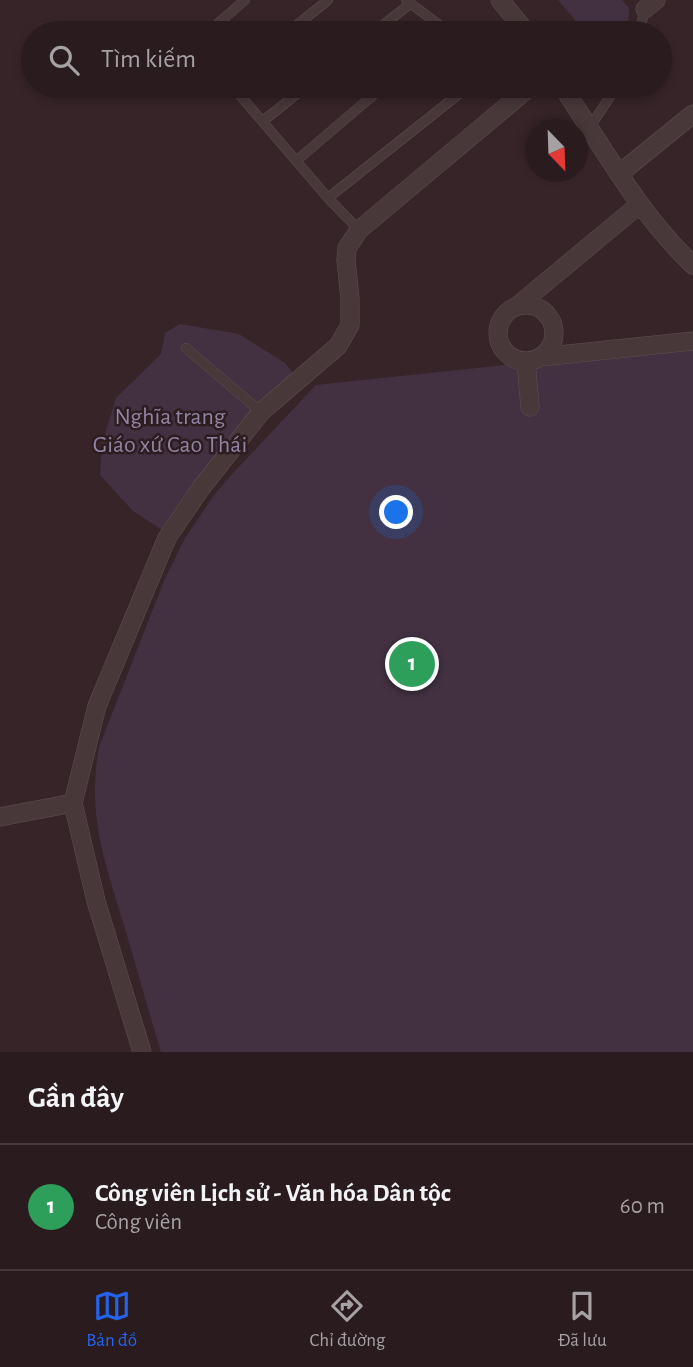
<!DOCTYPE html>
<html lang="vi">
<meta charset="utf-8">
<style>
:root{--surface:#291b1e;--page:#35282b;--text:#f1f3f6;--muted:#a5a1a4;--line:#45393c;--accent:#2563eb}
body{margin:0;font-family:"Alegreya Sans",sans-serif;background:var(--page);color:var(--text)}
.compass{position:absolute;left:525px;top:119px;width:63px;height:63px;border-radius:50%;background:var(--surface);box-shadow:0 4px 10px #0003;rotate:157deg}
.you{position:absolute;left:397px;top:513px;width:24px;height:24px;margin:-18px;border:5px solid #fff;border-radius:50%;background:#1a73e8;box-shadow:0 0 0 10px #1a73e833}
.badge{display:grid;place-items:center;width:46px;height:46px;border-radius:50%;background:var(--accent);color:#fff;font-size:23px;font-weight:700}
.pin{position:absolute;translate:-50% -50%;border:4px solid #fff;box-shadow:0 2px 7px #0006}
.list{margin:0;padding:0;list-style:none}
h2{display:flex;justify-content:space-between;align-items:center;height:91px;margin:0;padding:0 28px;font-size:30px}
h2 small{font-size:23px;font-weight:400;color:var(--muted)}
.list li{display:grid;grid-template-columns:46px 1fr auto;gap:21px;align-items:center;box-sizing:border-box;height:126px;padding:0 28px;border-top:2px solid var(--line)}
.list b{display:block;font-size:26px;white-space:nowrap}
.list p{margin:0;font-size:23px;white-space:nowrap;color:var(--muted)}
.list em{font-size:23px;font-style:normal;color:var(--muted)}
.icon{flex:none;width:38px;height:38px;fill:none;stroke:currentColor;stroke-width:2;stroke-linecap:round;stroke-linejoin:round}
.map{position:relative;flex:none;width:693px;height:1052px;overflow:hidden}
.search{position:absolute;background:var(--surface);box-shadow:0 4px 10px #0003;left:21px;right:21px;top:21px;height:77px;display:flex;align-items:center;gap:18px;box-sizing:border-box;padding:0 24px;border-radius:38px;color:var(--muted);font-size:26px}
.sheet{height:217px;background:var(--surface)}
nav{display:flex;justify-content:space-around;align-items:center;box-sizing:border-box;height:98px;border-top:2px solid var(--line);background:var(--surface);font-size:19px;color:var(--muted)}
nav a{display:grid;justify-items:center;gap:4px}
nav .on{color:var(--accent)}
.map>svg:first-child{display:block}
.green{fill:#433141}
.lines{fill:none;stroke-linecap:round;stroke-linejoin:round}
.lane-casing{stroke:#605052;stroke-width:10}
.street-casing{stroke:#605052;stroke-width:19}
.lane{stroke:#48383a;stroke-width:9}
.street{stroke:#48383a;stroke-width:18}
.labels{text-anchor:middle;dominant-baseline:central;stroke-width:5;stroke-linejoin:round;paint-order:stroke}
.park-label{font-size:24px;fill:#9183a2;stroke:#2d1d20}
</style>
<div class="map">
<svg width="693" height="1052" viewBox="0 0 693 1052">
<rect width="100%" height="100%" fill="#372428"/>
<path class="green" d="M558 0H622L629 8 628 33H586Z
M180 324 239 334 285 363 297 378 164 531 133 511 100 475 102 444 116 398 161 354 165 333Z
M693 345V1052H161C148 1009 136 965 123 922 104 859 87 814 99 747L164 581 184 540 214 495 234 472 316 385Z"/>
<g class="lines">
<g class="lane-casing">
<path id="lane" d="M406 0 450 33
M207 33 245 0
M287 33 328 0
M373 33 411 3
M639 33 645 9
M232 86 328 198 359 230
M505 86 517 97
M263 121 307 86
M590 127 617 86
M296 161 384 86
M328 198 469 86
M186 348 261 412"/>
</g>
<g class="street-casing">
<path id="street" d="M500 0 527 33
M645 9 656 0
M562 86C603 147 639 214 693 265
M619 174 693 114
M498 333a28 28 0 1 1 56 0a28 28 0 1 1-56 0Z
M516 307 640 204
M540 357 693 341
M526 361 530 407
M0 817 73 803
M142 1052 96 901 73 803 97 706 167 538 201 488 261 412 338 346 350 325V299L346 260 347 248 359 230 531 86"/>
</g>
<use href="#lane" class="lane"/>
<use href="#street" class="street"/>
</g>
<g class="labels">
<g class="park-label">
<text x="170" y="417">Nghĩa trang<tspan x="170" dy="28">Giáo xứ Cao Thái</tspan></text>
</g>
</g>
</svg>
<svg class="compass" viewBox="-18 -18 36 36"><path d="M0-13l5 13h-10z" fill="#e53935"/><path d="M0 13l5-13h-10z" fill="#a5a1a4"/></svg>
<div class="you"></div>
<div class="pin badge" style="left:412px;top:664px;background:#2e9e5b">1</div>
<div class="search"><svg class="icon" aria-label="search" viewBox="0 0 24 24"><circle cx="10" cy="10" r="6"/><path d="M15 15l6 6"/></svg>Tìm kiếm</div>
</div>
<section class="sheet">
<h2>Gần đây<small></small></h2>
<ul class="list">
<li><span class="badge" style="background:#2e9e5b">1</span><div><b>Công viên Lịch sử - Văn hóa Dân tộc</b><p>Công viên</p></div><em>60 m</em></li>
</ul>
</section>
<nav>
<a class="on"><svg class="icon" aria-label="map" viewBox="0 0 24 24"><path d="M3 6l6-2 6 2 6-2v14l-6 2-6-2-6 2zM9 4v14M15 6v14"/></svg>Bản đồ</a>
<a><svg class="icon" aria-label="directions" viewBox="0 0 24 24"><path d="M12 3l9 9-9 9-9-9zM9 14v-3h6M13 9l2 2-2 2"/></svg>Chỉ đường</a>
<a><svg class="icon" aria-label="saved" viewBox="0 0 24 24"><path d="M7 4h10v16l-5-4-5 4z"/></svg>Đã lưu</a>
</nav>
